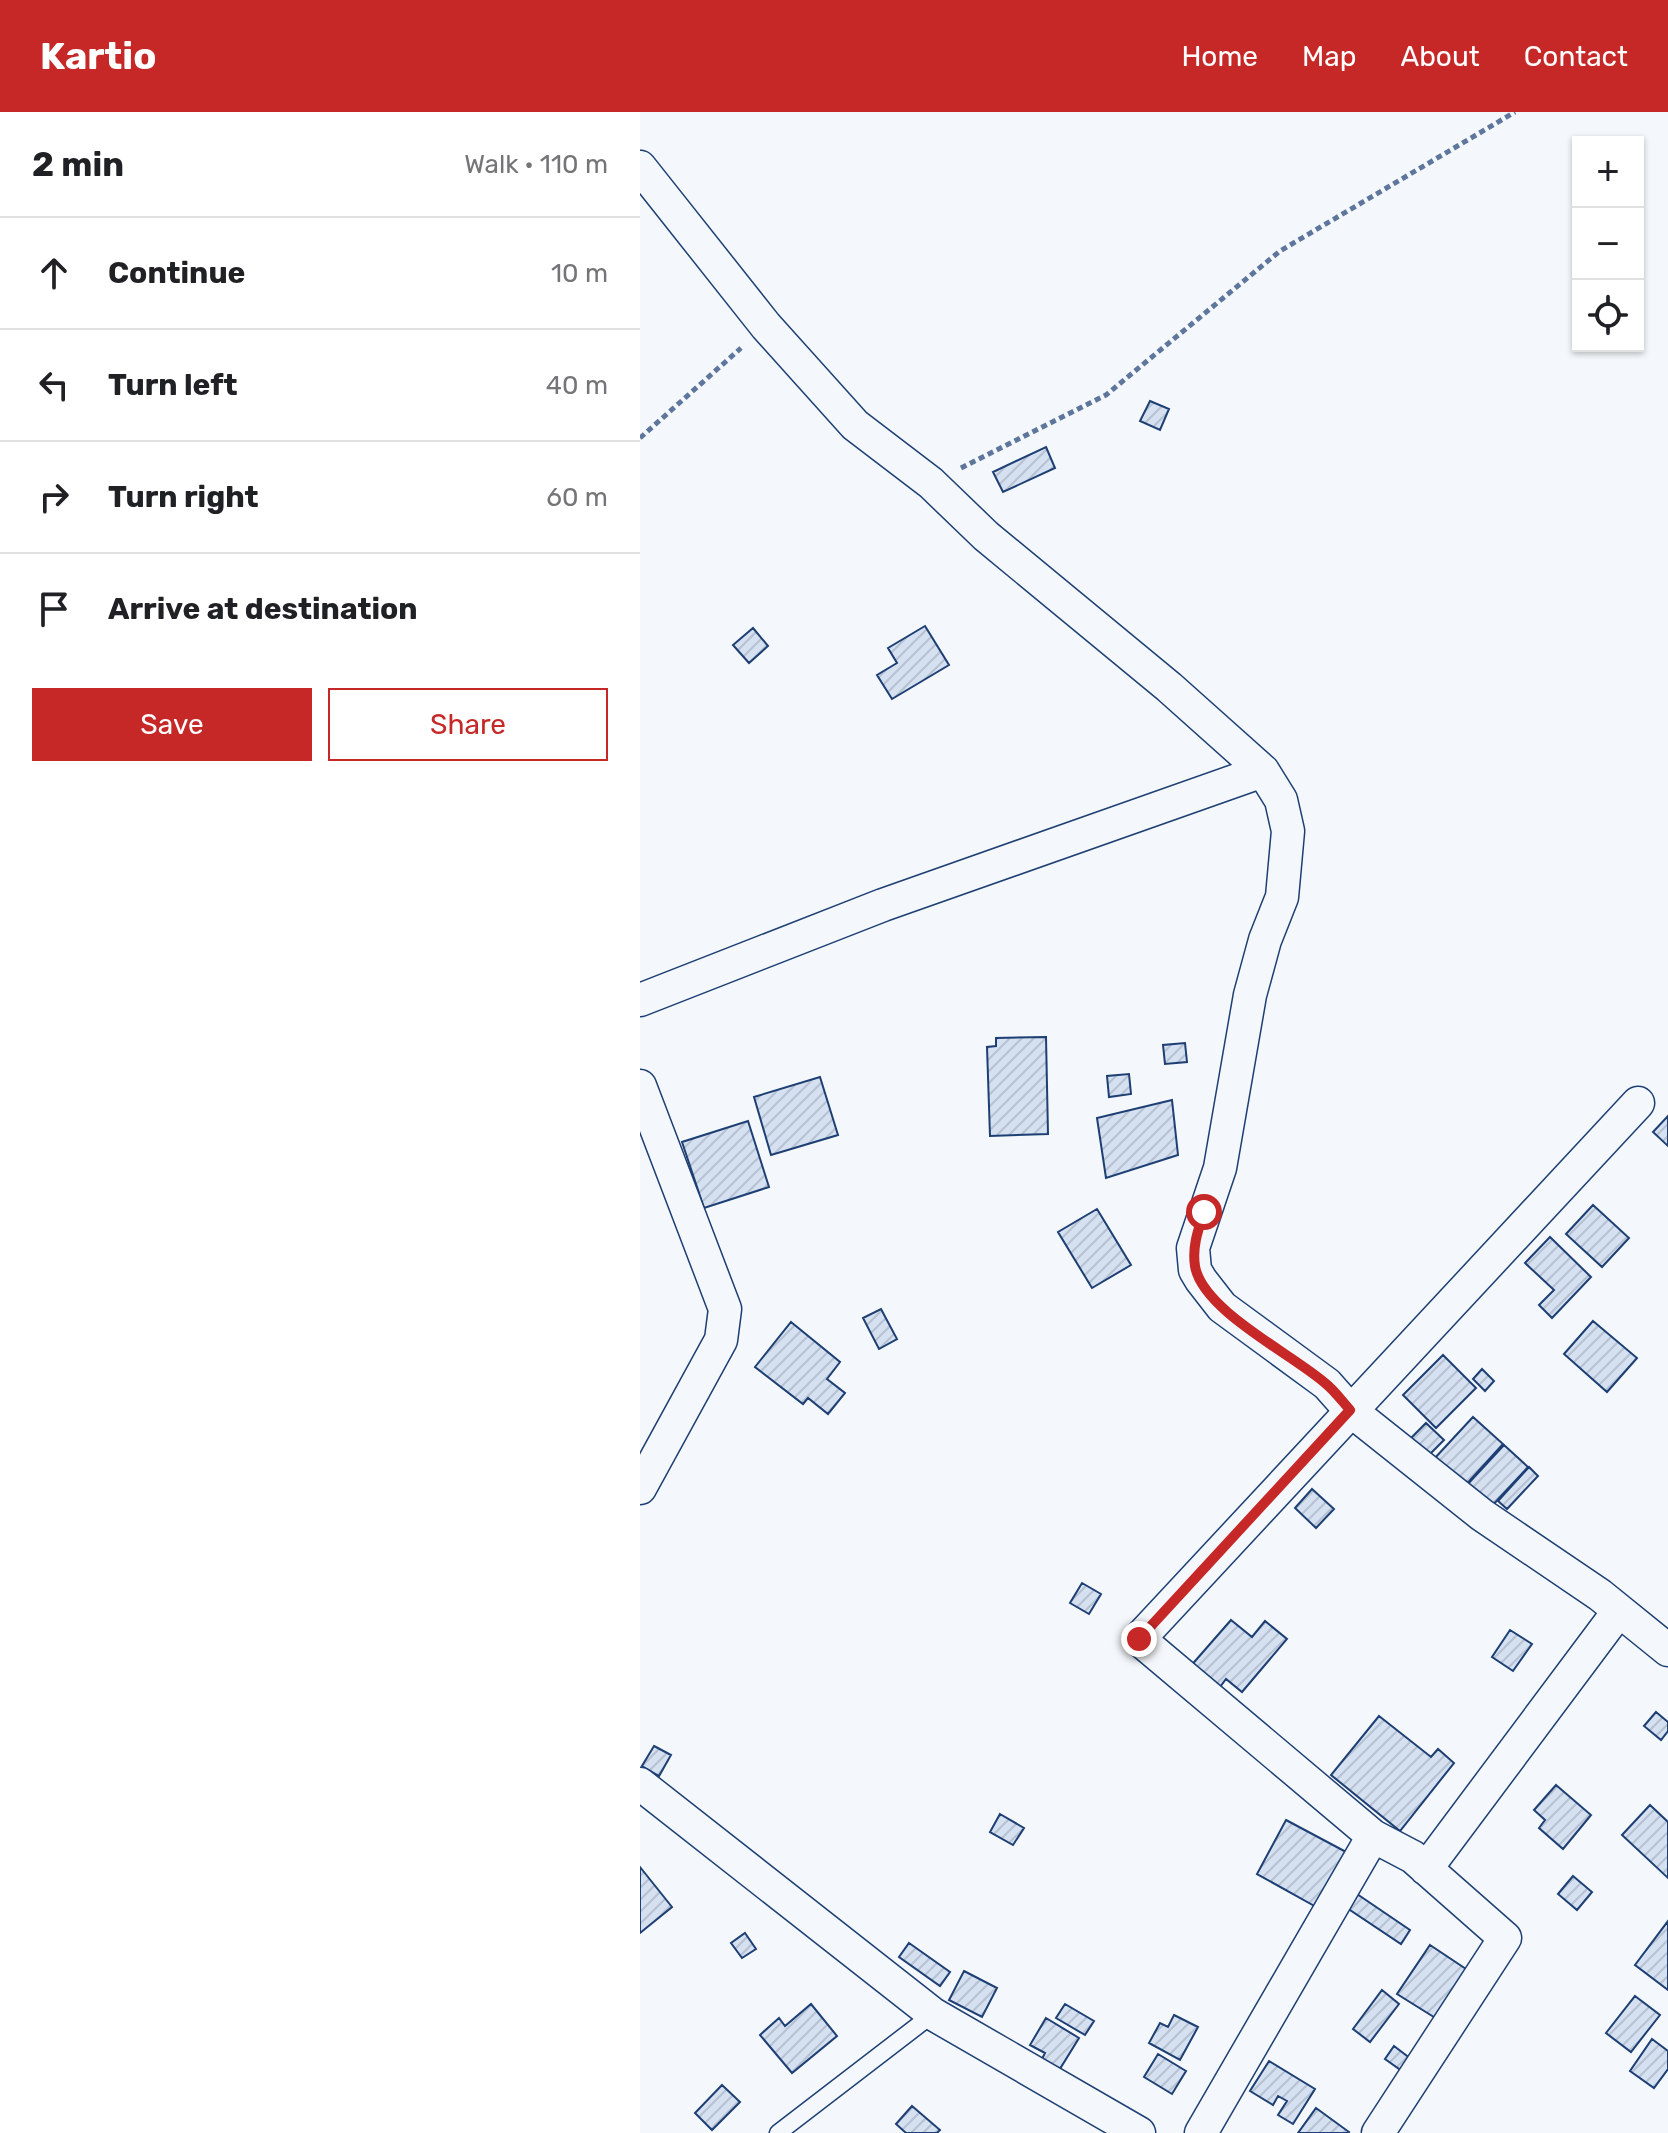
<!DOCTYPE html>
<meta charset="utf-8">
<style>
:root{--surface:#fff;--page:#f2f2f2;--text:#202124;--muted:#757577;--line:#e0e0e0;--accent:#c62828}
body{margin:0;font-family:Rubik,sans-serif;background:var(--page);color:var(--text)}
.controls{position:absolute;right:24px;top:24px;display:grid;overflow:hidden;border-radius:0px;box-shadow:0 2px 6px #0004}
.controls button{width:72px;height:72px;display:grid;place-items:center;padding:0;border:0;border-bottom:2px solid var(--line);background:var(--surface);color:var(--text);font:40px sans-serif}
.stop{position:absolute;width:24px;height:24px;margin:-18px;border:6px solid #c62828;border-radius:50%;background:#fff}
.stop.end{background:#c62828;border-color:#fff;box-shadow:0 2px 8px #0008}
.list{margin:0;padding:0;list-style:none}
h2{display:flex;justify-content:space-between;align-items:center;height:104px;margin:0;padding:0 32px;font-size:34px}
h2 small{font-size:26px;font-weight:400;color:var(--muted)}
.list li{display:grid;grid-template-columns:52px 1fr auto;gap:24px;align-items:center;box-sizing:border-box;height:112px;padding:0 32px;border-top:2px solid var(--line)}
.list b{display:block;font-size:30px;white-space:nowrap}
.list em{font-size:26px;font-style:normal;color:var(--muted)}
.actions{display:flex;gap:16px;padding:24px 32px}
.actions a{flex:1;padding:18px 0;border:2px solid var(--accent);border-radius:0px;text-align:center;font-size:28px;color:var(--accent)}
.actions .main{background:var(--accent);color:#fff}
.icon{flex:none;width:44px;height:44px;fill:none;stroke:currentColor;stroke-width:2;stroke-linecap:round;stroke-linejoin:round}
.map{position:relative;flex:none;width:1028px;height:2021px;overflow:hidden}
header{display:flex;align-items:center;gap:48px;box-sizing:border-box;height:112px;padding:0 40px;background:var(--accent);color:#fff}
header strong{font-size:38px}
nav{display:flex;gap:44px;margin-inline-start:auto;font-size:28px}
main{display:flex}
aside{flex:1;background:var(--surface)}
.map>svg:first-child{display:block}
.building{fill:url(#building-hatch);stroke:#1d3f73;stroke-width:2}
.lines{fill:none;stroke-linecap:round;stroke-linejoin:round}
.service-casing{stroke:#1d3f73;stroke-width:19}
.minor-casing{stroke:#1d3f73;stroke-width:35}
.path{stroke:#5e769c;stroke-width:5;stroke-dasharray:6 4;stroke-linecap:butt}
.service{stroke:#f4f7fb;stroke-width:16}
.minor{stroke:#f4f7fb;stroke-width:32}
.route{stroke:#c62828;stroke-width:10}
</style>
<header>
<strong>Kartio</strong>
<nav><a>Home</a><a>Map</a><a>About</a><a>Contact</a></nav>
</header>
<main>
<aside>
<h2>2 min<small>Walk · 110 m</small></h2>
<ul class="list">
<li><svg class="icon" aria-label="ahead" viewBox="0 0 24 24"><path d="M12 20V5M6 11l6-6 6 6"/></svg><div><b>Continue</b></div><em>10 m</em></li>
<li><svg class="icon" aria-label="left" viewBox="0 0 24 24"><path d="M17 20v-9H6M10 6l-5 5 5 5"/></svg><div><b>Turn left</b></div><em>40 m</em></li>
<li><svg class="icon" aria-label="right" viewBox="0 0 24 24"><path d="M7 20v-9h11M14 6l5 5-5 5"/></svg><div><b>Turn right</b></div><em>60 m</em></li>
<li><svg class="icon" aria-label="arrive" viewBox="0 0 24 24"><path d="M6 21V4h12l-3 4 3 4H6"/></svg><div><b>Arrive at destination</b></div></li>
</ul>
<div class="actions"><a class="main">Save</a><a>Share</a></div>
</aside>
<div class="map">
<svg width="1028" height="2021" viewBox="0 0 1028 2021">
<defs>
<pattern id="building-hatch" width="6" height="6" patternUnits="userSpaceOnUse" patternTransform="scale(2)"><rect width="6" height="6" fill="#d5e0f0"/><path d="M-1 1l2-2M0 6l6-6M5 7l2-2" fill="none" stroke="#b6c1d1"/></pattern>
</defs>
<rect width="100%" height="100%" fill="#f4f7fb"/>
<path class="building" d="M510 289 529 297 520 318 500 309Z
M406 335 415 356 363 380 353 360Z
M285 514 309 553 252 587 237 563 257 551 248 536Z
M113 516 128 534 109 551 93 533Z
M406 925 408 1022 350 1024 347 935 356 934V926Z
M545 931 547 950 525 952 523 933Z
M489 962 491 982 469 985 467 964Z
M180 965 198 1023 131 1043 114 985Z
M532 988 538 1043 466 1066 457 1006Z
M1028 1004V1034L1013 1020Z
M108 1009 129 1075 64 1096 42 1030Z
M953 1093 989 1126 962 1155 926 1122Z
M457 1097 491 1153 452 1176 418 1120Z
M910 1125 951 1165 912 1206 899 1193 914 1178 885 1151Z
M241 1197 257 1227 239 1237 223 1206Z
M953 1209 997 1246 967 1280 924 1242Z
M151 1210 200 1250 187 1267 205 1281 188 1302 168 1286 163 1292 115 1255Z
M803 1243 836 1276 796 1316 763 1283Z
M842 1257 854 1269 845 1279 833 1267Z
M833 1305 863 1332 824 1375 794 1347Z
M786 1311 804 1328 788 1344 770 1327Z
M864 1333 888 1355 850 1396 826 1374Z
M889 1355 898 1364 867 1397 858 1389Z
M672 1377 694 1397 676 1416 655 1396Z
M442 1471 461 1482 449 1502 430 1491Z
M591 1508 612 1525 625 1509 647 1527 602 1580 586 1567 577 1579 549 1556Z
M870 1518 892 1532 873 1559 852 1545Z
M1016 1600 1028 1610V1619L1021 1628 1004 1614Z
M739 1604 791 1645 798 1637 814 1651 760 1719 691 1663Z
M14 1634 31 1643 19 1664 2 1654Z
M916 1673 951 1703 923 1737 899 1716 905 1708 894 1698Z
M1010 1693 1028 1710V1766L982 1723Z
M360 1702 384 1716 373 1733 350 1720Z
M646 1708 708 1741 678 1796 617 1762Z
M0 1755 32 1795 0 1821Z
M933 1764 952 1780 937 1798 918 1782Z
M717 1782 770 1818 761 1832 707 1796Z
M1028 1809V1878L995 1853Z
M105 1821 116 1837 102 1846 91 1831Z
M269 1831 310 1860 300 1874 259 1845Z
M790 1833 829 1859 797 1907 757 1882Z
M324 1859 357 1876 342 1905 309 1888Z
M742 1878 759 1892 730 1930 713 1917Z
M995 1884 1020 1903 991 1940 966 1921Z
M171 1892 197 1924 152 1961 120 1923 139 1906 145 1914Z
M425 1892 454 1909 445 1923 416 1906Z
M534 1903 558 1915 540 1948 509 1931 520 1911 528 1915Z
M406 1906 439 1926 418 1960 401 1949 405 1941 390 1933Z
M1012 1927 1028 1939V1957L1014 1976 990 1959Z
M754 1934 771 1947 762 1959 745 1947Z
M518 1942 546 1959 532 1982 504 1965Z
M629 1949 675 1977 653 2012 638 2003 647 1989 638 1984 633 1993 610 1979Z
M82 1973 100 1990 72 2018 55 2001Z
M272 1994 300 2018 297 2021H266L256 2012Z
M676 1996 709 2020 708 2021H658Z"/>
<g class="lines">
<g class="service-casing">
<path id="service" d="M138 2021 293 1902"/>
</g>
<g class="minor-casing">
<path id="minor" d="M0 55 126 214 215 313 291 371 346 424 529 575 623 659 641 688 648 719 642 785 625 828 610 883 580 1056 553 1136 555 1158 561 1168 582 1195 687 1272 710 1298 842 1403 960 1483 1028 1538
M0 888 243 793 623 659
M0 974 85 1197 81 1228 0 1376
M0 1672 293 1902 499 2021
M786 1757 978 1500
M561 2021 733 1724
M738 2021 865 1826 773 1745 733 1724 499 1527 998 991"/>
</g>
<path class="path" d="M0 326 101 236
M321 356 466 283 640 139 875 0"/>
<use href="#service" class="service"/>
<use href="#minor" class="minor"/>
</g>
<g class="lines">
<path class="route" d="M499 1527 710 1298C702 1289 694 1278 685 1271 652 1242 562 1198 555 1154 552 1135 558 1118 564 1100"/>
</g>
</svg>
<div class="controls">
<button>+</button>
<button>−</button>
<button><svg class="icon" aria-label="locate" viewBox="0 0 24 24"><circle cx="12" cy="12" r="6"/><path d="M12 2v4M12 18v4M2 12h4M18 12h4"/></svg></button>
</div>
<div class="stop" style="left:564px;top:1100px"></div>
<div class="stop end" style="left:499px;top:1527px"></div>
</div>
</main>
